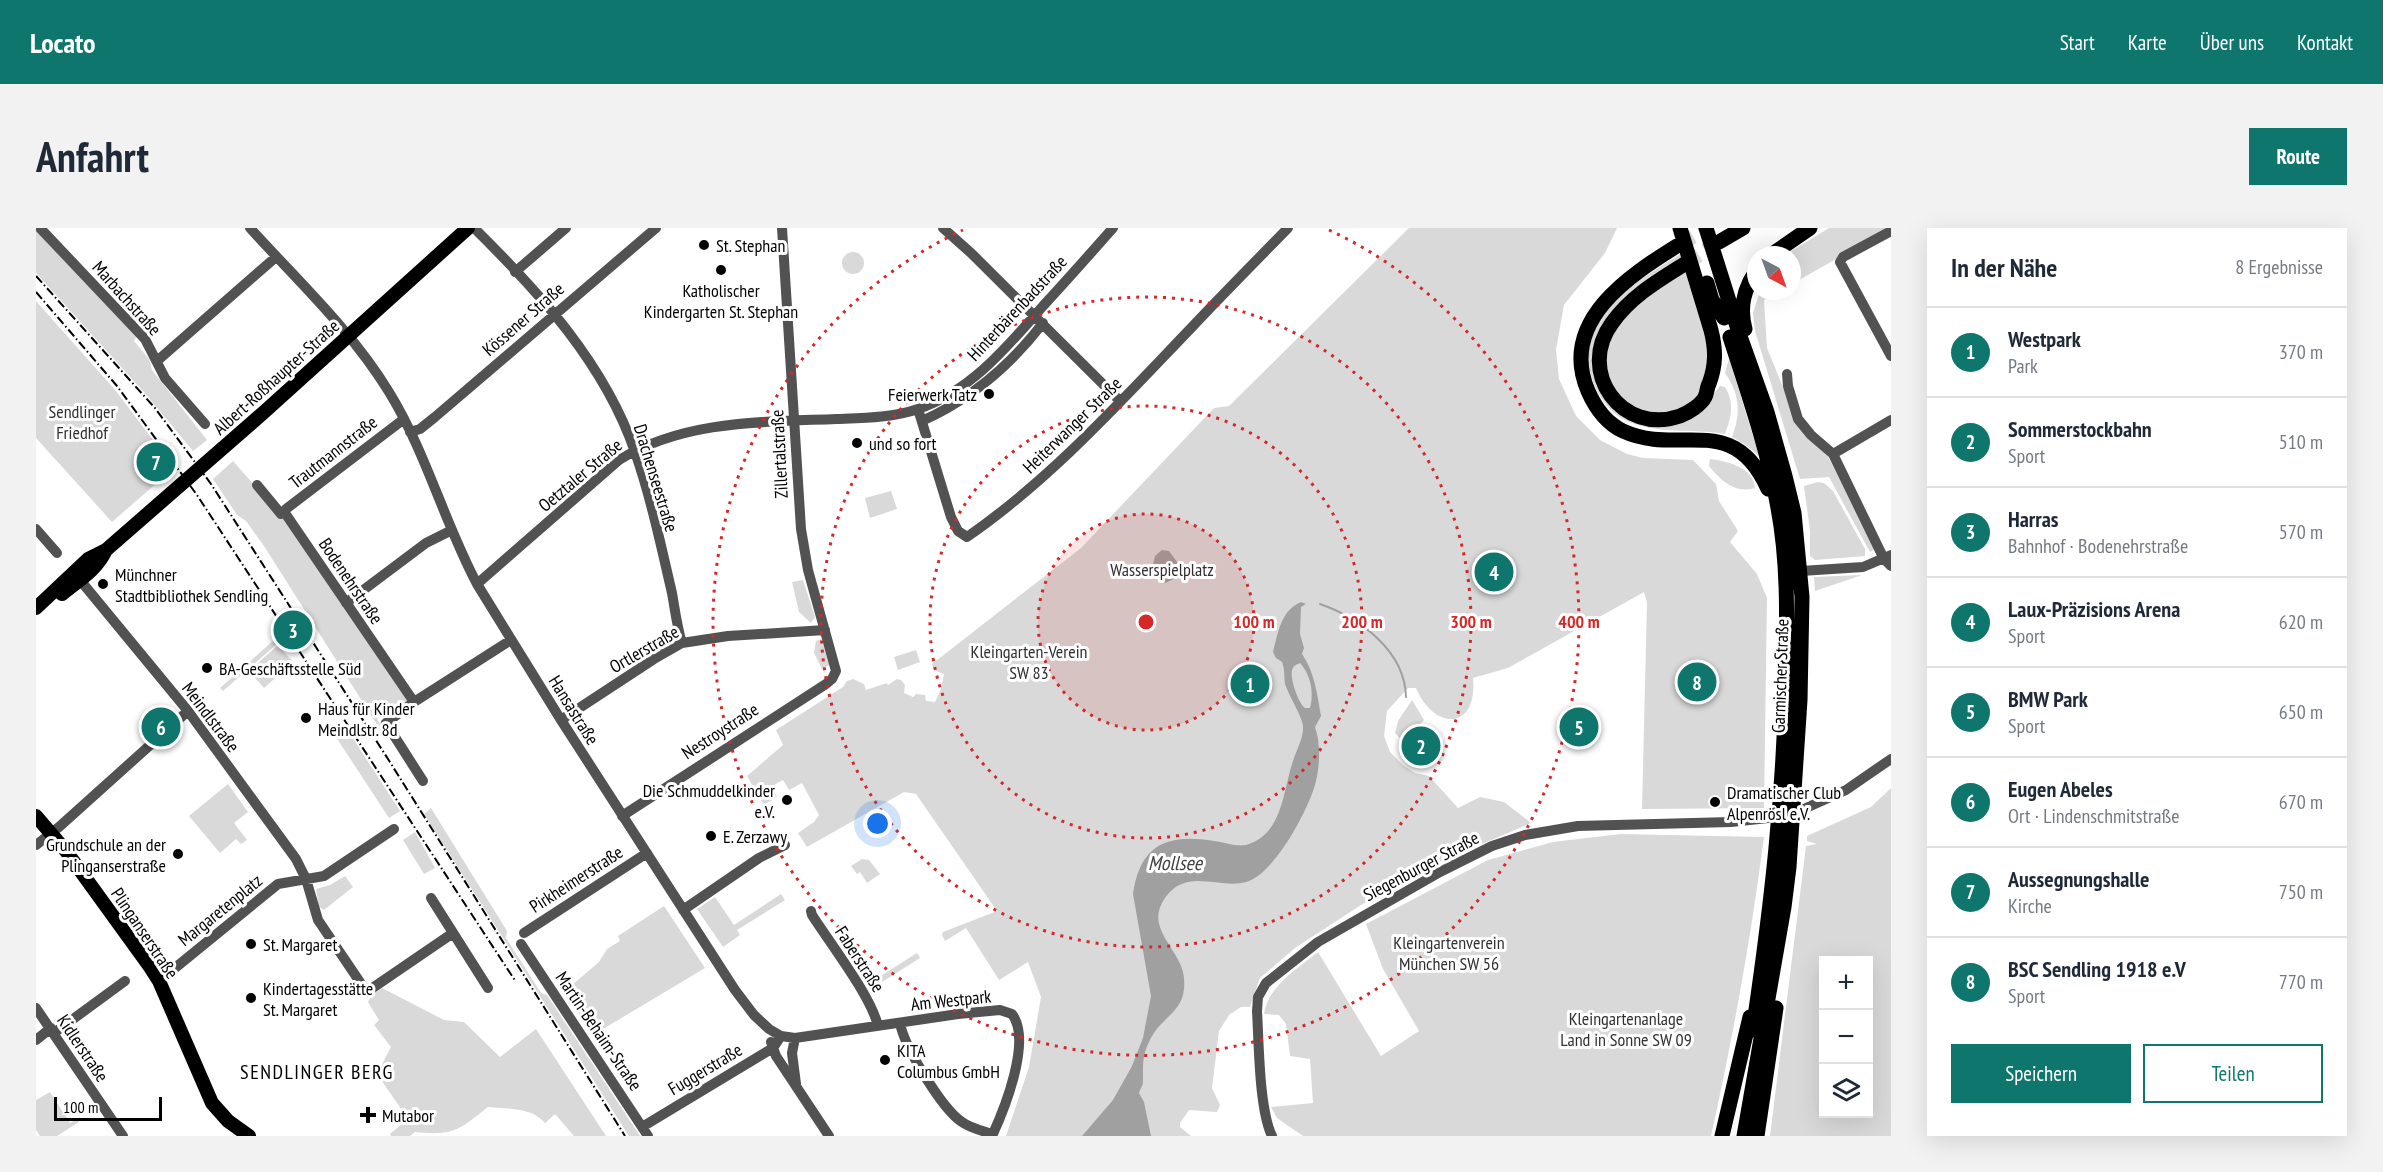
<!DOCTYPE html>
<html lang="de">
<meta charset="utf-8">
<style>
:root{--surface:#fff;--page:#f2f2f3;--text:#1f2937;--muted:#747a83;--line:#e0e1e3;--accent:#0f766e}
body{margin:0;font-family:"PT Sans Narrow",sans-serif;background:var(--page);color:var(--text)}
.controls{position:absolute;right:18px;bottom:18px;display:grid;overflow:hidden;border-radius:0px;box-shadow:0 6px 24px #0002}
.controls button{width:54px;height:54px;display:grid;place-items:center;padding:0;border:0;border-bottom:2px solid var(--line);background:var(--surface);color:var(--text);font:30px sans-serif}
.compass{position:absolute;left:1711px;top:18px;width:54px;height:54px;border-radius:50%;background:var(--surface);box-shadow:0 6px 24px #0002;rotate:139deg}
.scale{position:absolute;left:18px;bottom:15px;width:108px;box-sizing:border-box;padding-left:6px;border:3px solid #000;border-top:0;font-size:16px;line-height:21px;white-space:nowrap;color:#000;-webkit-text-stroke:4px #fff;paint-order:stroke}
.you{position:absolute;left:842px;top:596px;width:21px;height:21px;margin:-15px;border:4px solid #fff;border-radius:50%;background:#1a73e8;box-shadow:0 0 0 9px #1a73e833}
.badge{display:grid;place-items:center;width:39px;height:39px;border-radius:50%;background:var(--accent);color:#fff;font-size:20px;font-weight:700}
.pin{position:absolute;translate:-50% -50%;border:3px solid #fff;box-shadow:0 2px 6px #0006}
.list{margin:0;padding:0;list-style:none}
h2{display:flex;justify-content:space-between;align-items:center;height:78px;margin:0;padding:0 24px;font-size:26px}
h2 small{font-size:20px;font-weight:400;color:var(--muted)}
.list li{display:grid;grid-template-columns:39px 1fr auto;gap:18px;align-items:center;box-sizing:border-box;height:90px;padding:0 24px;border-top:2px solid var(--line)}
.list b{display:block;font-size:22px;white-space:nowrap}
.list p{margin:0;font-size:20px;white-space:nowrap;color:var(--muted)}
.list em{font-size:20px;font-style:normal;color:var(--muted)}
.actions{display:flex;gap:12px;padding:18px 24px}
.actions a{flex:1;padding:14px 0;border:2px solid var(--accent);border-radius:0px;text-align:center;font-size:21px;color:var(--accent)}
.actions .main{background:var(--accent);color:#fff}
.icon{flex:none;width:33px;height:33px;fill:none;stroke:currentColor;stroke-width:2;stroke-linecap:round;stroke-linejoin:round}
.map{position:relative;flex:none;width:1855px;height:908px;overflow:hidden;border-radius:0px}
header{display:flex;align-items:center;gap:36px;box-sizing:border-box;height:84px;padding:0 30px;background:var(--accent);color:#fff}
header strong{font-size:28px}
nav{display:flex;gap:33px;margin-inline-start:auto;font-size:21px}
.intro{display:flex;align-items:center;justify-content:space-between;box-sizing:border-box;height:144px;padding:0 36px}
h1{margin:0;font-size:42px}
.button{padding:15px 27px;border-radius:0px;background:var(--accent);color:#fff;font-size:21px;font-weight:700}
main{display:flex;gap:36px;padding:0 36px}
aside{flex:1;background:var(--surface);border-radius:0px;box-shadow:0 6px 24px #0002}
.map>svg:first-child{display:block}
.green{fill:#d9d9d9;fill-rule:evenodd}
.water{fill:#a0a0a0;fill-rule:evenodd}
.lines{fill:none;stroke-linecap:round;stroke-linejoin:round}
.stream{stroke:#a0a0a0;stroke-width:2}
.highway-tunnel{stroke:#d9d9d9;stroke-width:15;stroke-dasharray:15 8;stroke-linecap:butt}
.minor{stroke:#525252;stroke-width:10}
.major{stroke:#000;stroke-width:14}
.highway{stroke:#000;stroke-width:15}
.rail{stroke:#000;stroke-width:2;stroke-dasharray:9 3 1.5 3;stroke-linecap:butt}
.ring{fill:none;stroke:#d62828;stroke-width:3;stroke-dasharray:3 6}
.poi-dot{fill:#000;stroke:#fff;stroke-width:2}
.labels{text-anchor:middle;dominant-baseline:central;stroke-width:6;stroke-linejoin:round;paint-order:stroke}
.poi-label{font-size:18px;fill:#000;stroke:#fff;text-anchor:start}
.street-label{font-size:18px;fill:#000;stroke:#fff}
.park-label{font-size:18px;fill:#303030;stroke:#fff}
.water-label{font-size:20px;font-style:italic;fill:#414141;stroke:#fff}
.neighbourhood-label{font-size:20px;letter-spacing:1.5px;fill:#000;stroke:#fff}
.centre{fill:#d62828;stroke:#fff;stroke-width:3}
.ring-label{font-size:18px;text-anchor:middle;font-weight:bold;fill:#d62828;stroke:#fff;stroke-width:6;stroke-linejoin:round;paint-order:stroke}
</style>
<header>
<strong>Locato</strong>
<nav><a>Start</a><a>Karte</a><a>Über uns</a><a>Kontakt</a></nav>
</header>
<div class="intro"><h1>Anfahrt</h1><a class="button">Route</a></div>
<main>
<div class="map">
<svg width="1855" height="908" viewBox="0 0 1855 908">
<rect width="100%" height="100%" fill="#fff"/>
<path class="green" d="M1373 0H1581L1569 25 1528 77 1520 122 1523 151 1540 188 1564 212 1591 226 1607 230 1657 232 1680 256 1683 273 1702 303 1694 314 1721 346 1731 370 1728 580 1606 581 1611 375 1608 364 1472 440 1437 450C1442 503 1398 503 1380 460H1372L1351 483 1348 508 1354 524 1367 537 1379 545 1393 548 1422 580 1444 569 1468 574 1495 595 1397 637 1325 677 1259 720 1224 750 1214 779H1205L1193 787 1183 803 1176 860 1184 877 1181 884 1153 882 1144 895V899L1155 908H970L993 839 1005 769 992 734 963 752 930 700 909 713 906 707 907 704 961 683 880 566 868 564 771 619 762 605 778 594 783 587 766 555 753 562 747 552 736 558 741 569 728 577 711 548 747 517 740 502 807 459 811 453 817 451 828 456 830 462 851 455 852 457 861 451 865 452 869 457 868 465 877 469 880 466 889 467 890 473 899 474 905 461 908 446 898 442 896 436 1045 320 1178 180 1193 178Z
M1793 0H1855L1756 56V27H1749Z
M0 2 100 109 98 113 113 131 116 142 171 212 157 223 107 163 0 45Z
M806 35a11 11 0 1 1 22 0a11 11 0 1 1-22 0Z
M1646 25 1647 30 1603 58 1559 141 1607 195 1671 174 1684 158 1689 159C1699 175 1695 190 1689 206 1656 200 1620 207 1589 192 1574 185 1563 169 1557 154 1535 92 1602 52 1646 25Z
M1651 43 1673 111 1669 161C1660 170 1649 181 1635 184 1590 193 1555 148 1575 106 1588 77 1626 60 1651 43Z
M1724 63H1744L1728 72 1731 120 1749 164 1772 209 1792 229 1841 320 1834 324 1793 249 1764 251 1719 103 1717 85Z
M0 73 80 163 138 240 76 294 0 210Z
M1693 131 1694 133 1723 228 1710 217 1696 209C1705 185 1704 167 1689 145Z
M1674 231C1690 233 1718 239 1719 260 1699 266 1684 252 1673 238Z
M197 233 250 293 374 471 366 476 364 474 341 491 348 502 345 503 228 318 210 293 201 287 177 251Z
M1782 254 1788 255 1797 263 1829 321V328L1779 332 1774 328V303L1768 258Z
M855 263 861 281 834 290 829 270Z
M1826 347 1779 363 1778 349Z
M767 352 779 389 775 395 763 384 756 354Z
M785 411 795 436 786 441 778 425 780 413Z
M238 412 241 416 187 463 184 460Z
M242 417 257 434 228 460 213 443Z
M880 422 884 434 862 442 858 429Z
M1376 472 1388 492 1382 499 1378 496 1365 511 1359 505 1362 493Z
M309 498 364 583 353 590 298 506Z
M1377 500 1404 523 1393 535 1366 512Z
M192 556 212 584 198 595 211 612 205 616 200 611 184 625 153 588Z
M1855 560V908H1734L1770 618 1781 616 1771 613V608L1835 579ZM1788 732H1832V886H1788Z
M395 580 471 703 470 710 505 765 511 767 604 908H593L388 586Z
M379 604 399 640 388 646 367 612Z
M1585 606 1728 609C1715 710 1697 809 1675 908H1267L1241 890 1235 879 1277 875 1274 831 1254 828 1250 796 1243 787 1228 786C1232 758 1261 741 1282 724L1345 828 1383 803 1347 741 1330 696 1452 632 1517 614Z
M826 631 833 632 844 646 831 655 824 644 821 646 815 638Z
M309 648 317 659 288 682 283 679 280 661 294 657Z
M745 666 749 672 701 702 704 707 687 719 661 681 679 669 698 697Z
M628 678 669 740 557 807 529 763 563 734 571 721 584 713 582 708Z
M881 725 884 730 846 754 843 749Z
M346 760 408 792 428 794 464 829 500 801 570 908H538L519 886 509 895C496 879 472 881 452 879 423 902 418 908 379 904L374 908H355L354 906 372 891 341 846 355 819 338 797 343 792 332 774 335 768Z
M14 864 34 895 41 891 43 894 21 908H4L0 902V872Z"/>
<path class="water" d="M1126 322 1133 323 1147 342 1140 350 1129 355 1118 346 1117 337 1119 328Z
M1265 374 1270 376 1265 379 1264 406 1268 420 1266 426C1279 445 1281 466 1285 488L1279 499C1285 516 1284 539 1279 557 1271 584 1240 642 1213 653 1185 664 1148 635 1126 675 1111 703 1146 723 1148 750 1151 786 1126 785 1113 814 1106 827 1107 839 1107 853 1107 858 1104 861 1103 865L1108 874 1115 908H1046L1077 872 1096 838 1107 810 1115 768 1097 666C1104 616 1132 605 1178 613 1187 614 1201 619 1210 617 1247 607 1247 562 1257 533 1260 523 1268 509 1267 498 1266 488 1253 468 1249 456 1248 449 1249 441 1246 434L1240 430 1237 424C1242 405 1245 382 1265 374ZM1264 435C1275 447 1278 465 1274 480H1269C1262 475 1254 451 1256 442 1258 437 1260 437 1264 435Z"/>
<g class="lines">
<path class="stream" d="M1284 376C1324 390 1369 423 1370 469"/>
<path class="highway-tunnel" d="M1644 16 1672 0
M1650 35 1683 14"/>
<path class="minor" d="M4 0 109 111 129 150 169 196
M214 0C262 53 315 102 353 164 390 224 408 294 441 356L525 492 699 762 718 787 733 801 745 808 759 810 922 786 964 782 976 786C996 812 969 880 956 908
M438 0C503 64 569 136 599 224 615 270 625 318 636 365 639 382 641 399 646 415
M907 0 935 25 1084 173
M1855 3 1807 29 1804 34 1855 128
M479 44 530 0
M121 133 240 29
M1751 146 1752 158 1762 191 1775 207 1797 226 1848 331 1855 338
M882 181 915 289 922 303 931 309C1015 251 1086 172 1157 98 1188 65 1220 33 1252 0
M886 193C935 171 974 138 1007 95
M374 204 384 201 399 189 620 0
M1797 226 1855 192
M221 257 245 286 249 285 378 474
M249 285 250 281 368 191
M0 301 21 325
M1765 343 1827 339 1855 327
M44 352 152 483 260 631 270 651 282 692 328 760 335 761 417 705
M441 356 583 232C648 192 727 194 800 191 827 190 856 190 882 181 935 163 971 119 1007 78 1031 52 1054 26 1077 0
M310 375 390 315 416 302
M525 492 618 431 646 415 692 408 789 402
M387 553 350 495 378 474 475 412
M1770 580 1810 562 1855 531
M586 588 790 456 796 451 800 443 772 342 765 301 746 0
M0 617 23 599 152 483
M395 670 452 760
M647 682 723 630 749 617
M775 683 776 687C794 715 835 768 842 798
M488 705 611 625
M485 716 612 908
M123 753 242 656 288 648 358 601
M0 780 87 908
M864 795C868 818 906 881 926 894 934 900 947 903 956 906
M18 805 89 753
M759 810 756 825 760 856
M0 812 15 800
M735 814 740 828 793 908
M606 899 737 820 745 808
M1236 908C1223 881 1223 816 1221 783L1222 769 1230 755 1282 714 1404 644 1456 618 1489 607 1542 598 1695 594 1732 590"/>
<path class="major" d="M26 366C43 352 60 343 70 322
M0 380 52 331 70 322 227 185 432 0
M0 588 30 623 114 739 123 753 176 875 192 893 213 908"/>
<path class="highway" d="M1644 0 1675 102C1680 122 1680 137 1673 156 1671 159 1671 165 1669 169 1665 177 1652 185 1644 188 1586 208 1540 144 1576 95 1595 68 1623 52 1650 35
M1670 0 1705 111 1731 184 1749 248 1758 285 1766 369 1764 472 1753 639 1748 679 1708 908
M1683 14 1707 0
M1644 16C1594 47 1522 93 1552 163 1559 179 1570 195 1587 203 1643 229 1697 182 1732 261
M1735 27 1774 0
M1671 55 1676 72 1688 90
M1709 101C1703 79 1708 61 1720 43
M1694 109C1712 165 1732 222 1742 280 1752 333 1751 386 1750 439 1749 561 1735 681 1717 802
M1686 908 1714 789
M1721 908 1740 780"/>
<path class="rail" d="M0 48 119 180 175 256 352 531 589 908
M0 64 81 158 161 267 480 754"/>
</g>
<circle cx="1110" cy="394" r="108" fill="#d62828" fill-opacity=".12"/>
<g class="ring">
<circle cx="1110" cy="394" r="108"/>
<circle cx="1110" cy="394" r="216"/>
<circle cx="1110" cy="394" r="325"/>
<path d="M1293 2A433 433 0 1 1 927 2"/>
</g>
<g class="poi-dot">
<circle cx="668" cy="17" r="6"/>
<circle cx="685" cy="42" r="6"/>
<circle cx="953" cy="166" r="6"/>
<circle cx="821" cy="215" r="6"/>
<circle cx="67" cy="356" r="6"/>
<circle cx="171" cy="440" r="6"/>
<circle cx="270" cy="490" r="6"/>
<circle cx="751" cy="572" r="6"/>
<circle cx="1679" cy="574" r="6"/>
<circle cx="675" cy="608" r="6"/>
<circle cx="142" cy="626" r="6"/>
<circle cx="215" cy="716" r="6"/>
<circle cx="215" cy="770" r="6"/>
<circle cx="849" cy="832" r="6"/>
<path d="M329 878h6v6h6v6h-6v6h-6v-6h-6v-6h6z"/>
</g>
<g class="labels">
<g class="poi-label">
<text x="680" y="17">St. Stephan</text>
<text x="685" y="62" text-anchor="middle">Katholischer<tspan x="685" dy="21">Kindergarten St. Stephan</tspan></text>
<text x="941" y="166" text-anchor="end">Feierwerk Tatz</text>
<text x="833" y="215">und so fort</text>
<text x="79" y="346">Münchner<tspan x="79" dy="21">Stadtbibliothek Sendling</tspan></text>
<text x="183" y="440">BA-Geschäftsstelle Süd</text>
<text x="282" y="480">Haus für Kinder<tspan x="282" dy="21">Meindlstr. 8d</tspan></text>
<text x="739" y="562" text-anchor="end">Die Schmuddelkinder<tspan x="739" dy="21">e.V.</tspan></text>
<text x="1691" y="564">Dramatischer Club<tspan x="1691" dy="21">Alpenrösl e.V.</tspan></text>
<text x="687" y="608">E. Zerzawy</text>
<text x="130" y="616" text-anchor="end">Grundschule an der<tspan x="130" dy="21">Plinganserstraße</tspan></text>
<text x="227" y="716">St. Margaret</text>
<text x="227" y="760">Kindertagesstätte<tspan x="227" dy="21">St. Margaret</tspan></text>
<text x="861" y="822">KITA<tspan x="861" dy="21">Columbus GmbH</tspan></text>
<text x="346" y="887">Mutabor</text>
</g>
<g class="street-label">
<text transform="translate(91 70) rotate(48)">Marbachstraße</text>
<text transform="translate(981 80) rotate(-47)">Hinterbärenbadstraße</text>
<text transform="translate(487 91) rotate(-41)">Kössener Straße</text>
<text transform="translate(240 149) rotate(-42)">Albert-Roßhaupter-Straße</text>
<text transform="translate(1036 197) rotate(-44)">Heiterwanger Straße</text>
<text transform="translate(297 224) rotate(-38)">Trautmannstraße</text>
<text transform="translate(743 226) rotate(-93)">Zillertalstraße</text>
<text transform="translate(544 247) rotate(-40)">Oetztaler Straße</text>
<text transform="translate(620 250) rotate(73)">Drachenseestraße</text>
<text transform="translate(315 353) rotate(56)">Bodenehrstraße</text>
<text transform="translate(608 421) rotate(-30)">Ortlerstraße</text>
<text transform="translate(1744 448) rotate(-88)">Garmischer Straße</text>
<text transform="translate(538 482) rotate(58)">Hansastraße</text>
<text transform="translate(175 489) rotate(53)">Meindlstraße</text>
<text transform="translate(684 503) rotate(-33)">Nestroystraße</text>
<text transform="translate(1385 638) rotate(-28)">Siegenburger Straße</text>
<text transform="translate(540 651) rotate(-33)">Pirkheimerstraße</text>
<text transform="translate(184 682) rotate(-39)">Margaretenplatz</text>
<text transform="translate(109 705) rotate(56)">Plinganserstraße</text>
<text transform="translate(824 731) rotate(57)">Faberstraße</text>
<text transform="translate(915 772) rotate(-6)">Am Westpark</text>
<text transform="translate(563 803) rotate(56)">Martin-Behaim-Straße</text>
<text transform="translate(47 820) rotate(56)">Kidlerstraße</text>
<text transform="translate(669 841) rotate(-31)">Fuggerstraße</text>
</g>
<g class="park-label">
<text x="46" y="183">Sendlinger<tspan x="46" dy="21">Friedhof</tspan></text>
<text x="1126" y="341">Wasserspielplatz</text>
<text x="993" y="423">Kleingarten-Verein<tspan x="993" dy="21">SW 83</tspan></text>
<text x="1413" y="714">Kleingartenverein<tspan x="1413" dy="21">München SW 56</tspan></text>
<text x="1590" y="790">Kleingartenanlage<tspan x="1590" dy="21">Land in Sonne SW 09</tspan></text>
</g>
<g class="water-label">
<text x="1139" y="635">Mollsee</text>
</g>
<g class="neighbourhood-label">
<text x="281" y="844">SENDLINGER BERG</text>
</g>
</g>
<circle cx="1110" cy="394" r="9" class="centre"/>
<g class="ring-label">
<text x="1218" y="400">100 m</text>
<text x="1326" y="400">200 m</text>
<text x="1435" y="400">300 m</text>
<text x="1543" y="400">400 m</text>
</g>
</svg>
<div class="controls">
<button>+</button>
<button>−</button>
<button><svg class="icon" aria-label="layers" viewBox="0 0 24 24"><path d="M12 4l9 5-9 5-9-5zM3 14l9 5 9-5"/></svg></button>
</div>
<svg class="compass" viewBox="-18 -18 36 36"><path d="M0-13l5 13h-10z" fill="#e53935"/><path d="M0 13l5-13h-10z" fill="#747a83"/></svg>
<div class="scale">100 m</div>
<div class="you"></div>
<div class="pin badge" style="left:1214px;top:456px">1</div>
<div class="pin badge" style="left:1385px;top:518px">2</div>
<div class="pin badge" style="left:257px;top:402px">3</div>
<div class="pin badge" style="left:1458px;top:344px">4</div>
<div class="pin badge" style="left:1543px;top:499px">5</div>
<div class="pin badge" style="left:125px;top:499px">6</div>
<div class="pin badge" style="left:120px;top:234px">7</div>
<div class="pin badge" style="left:1661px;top:454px">8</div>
</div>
<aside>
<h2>In der Nähe<small>8 Ergebnisse</small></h2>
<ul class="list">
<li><span class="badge">1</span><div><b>Westpark</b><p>Park</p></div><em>370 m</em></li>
<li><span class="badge">2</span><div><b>Sommerstockbahn</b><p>Sport</p></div><em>510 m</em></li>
<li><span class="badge">3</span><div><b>Harras</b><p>Bahnhof · Bodenehrstraße</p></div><em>570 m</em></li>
<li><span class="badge">4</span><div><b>Laux-Präzisions Arena</b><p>Sport</p></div><em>620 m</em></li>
<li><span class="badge">5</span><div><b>BMW Park</b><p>Sport</p></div><em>650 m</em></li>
<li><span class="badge">6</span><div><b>Eugen Abeles</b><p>Ort · Lindenschmitstraße</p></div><em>670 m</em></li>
<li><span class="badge">7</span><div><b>Aussegnungshalle</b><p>Kirche</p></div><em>750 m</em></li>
<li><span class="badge">8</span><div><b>BSC Sendling 1918 e.V</b><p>Sport</p></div><em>770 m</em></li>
</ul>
<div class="actions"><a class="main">Speichern</a><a>Teilen</a></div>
</aside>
</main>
